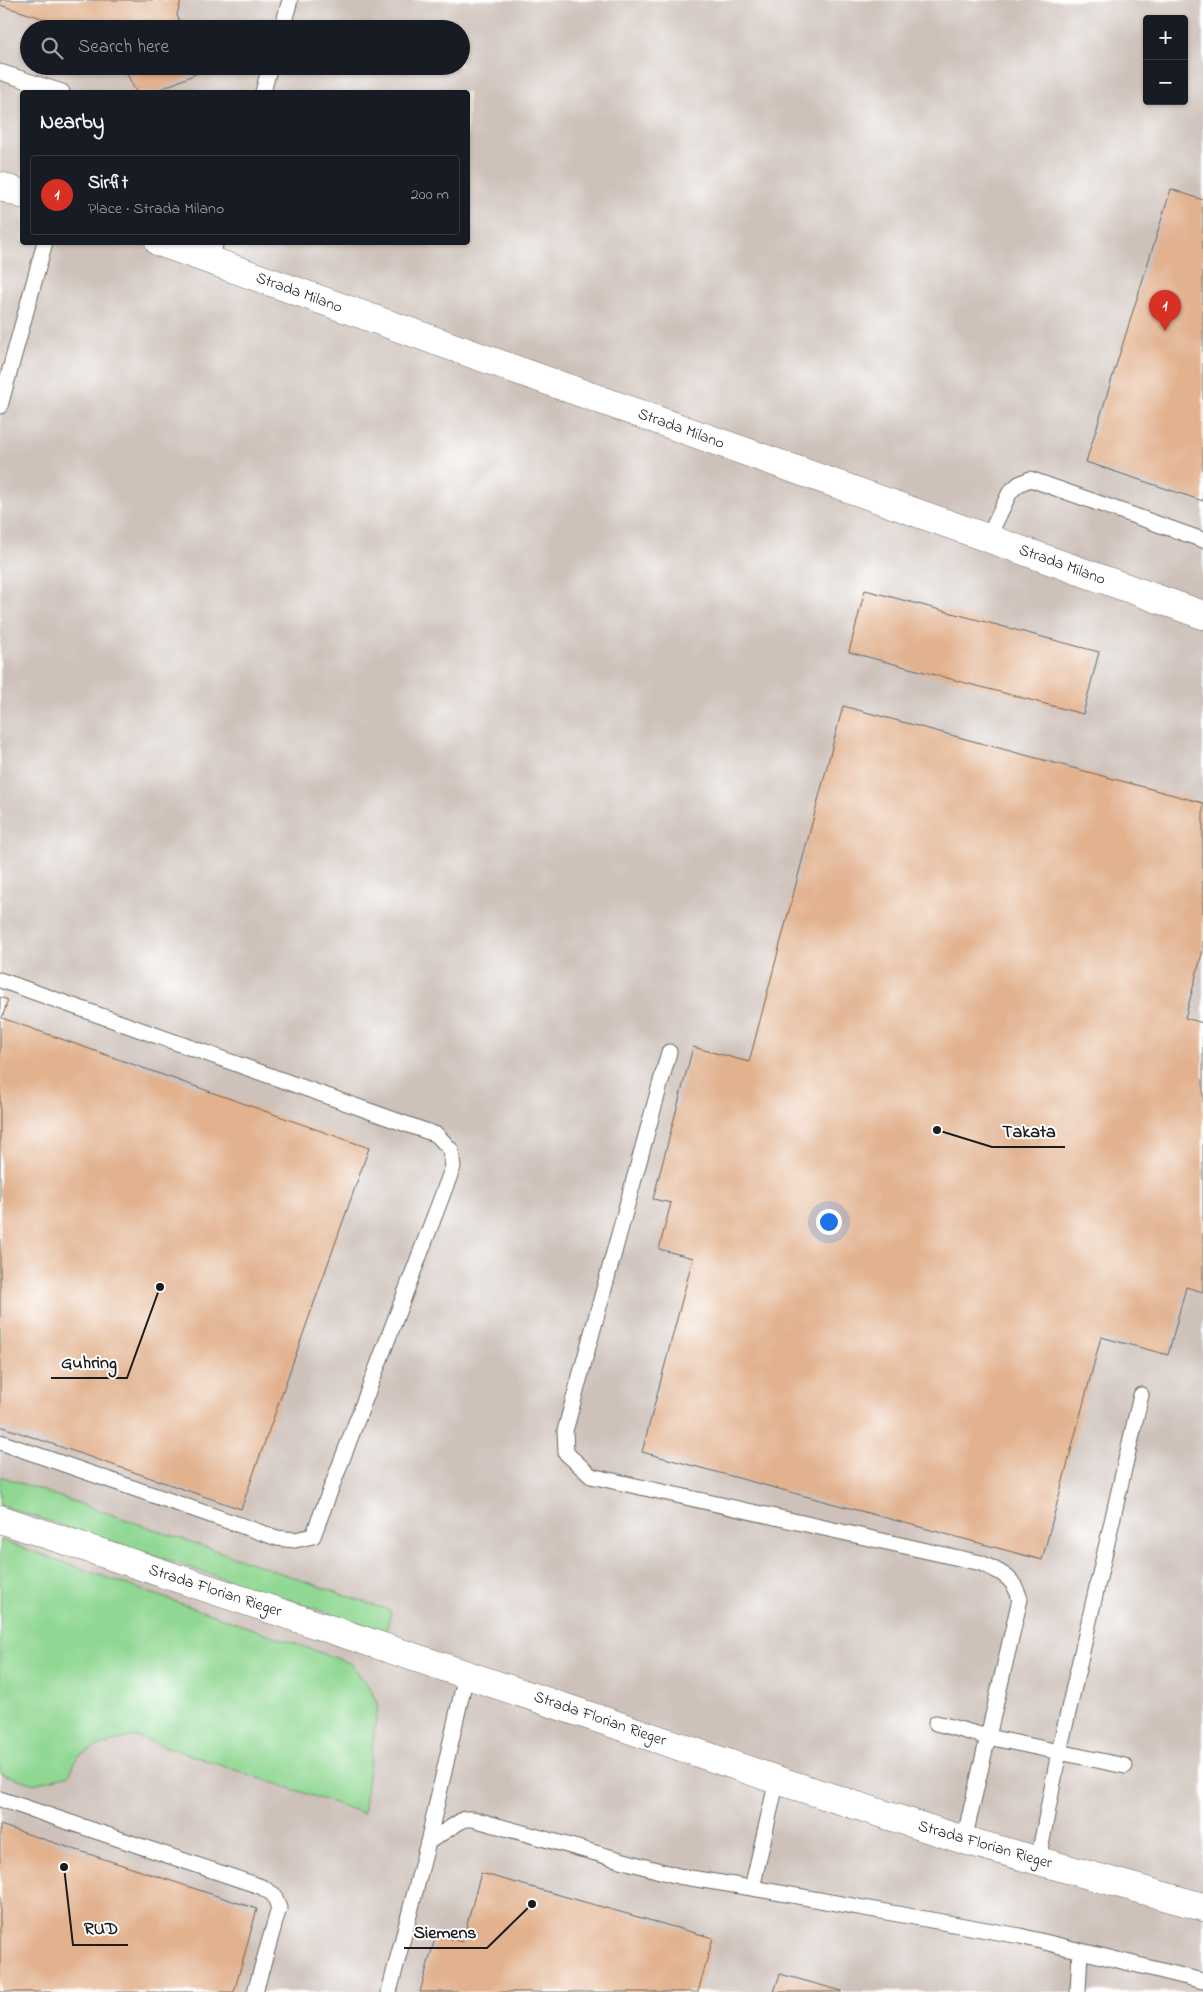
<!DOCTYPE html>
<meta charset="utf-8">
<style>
:root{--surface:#171b24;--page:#20242c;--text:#f1f3f6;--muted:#9ea1a6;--line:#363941;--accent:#d93025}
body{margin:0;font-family:"Indie Flower",sans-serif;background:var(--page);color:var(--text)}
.controls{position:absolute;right:15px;top:15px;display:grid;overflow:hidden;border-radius:5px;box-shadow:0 1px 4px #0004}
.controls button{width:45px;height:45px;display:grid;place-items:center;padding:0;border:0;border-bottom:1px solid var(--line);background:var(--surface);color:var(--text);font:25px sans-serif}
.you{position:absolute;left:828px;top:1221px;width:18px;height:18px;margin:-12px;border:4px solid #fff;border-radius:50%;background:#1a73e8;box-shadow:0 0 0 8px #1a73e833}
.badge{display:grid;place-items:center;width:32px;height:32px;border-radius:50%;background:var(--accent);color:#fff;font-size:16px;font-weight:700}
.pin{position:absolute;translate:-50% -41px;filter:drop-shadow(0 1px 2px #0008)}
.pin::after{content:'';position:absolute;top:26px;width:18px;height:15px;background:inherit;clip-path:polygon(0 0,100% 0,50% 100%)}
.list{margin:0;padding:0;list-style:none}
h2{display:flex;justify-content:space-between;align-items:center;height:65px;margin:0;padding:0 20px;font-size:21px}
h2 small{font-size:16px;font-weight:400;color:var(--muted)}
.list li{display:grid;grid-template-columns:32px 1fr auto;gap:15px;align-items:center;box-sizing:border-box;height:80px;margin:0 10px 10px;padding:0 10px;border:1px solid var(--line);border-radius:5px}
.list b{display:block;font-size:19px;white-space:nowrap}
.list p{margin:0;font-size:16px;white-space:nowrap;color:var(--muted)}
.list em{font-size:16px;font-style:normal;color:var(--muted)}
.icon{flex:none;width:28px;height:28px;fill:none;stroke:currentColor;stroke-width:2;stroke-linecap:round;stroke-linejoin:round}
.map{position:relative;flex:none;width:1203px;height:1992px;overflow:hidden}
.search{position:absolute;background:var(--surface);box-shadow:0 1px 4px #0004;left:20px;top:20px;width:450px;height:55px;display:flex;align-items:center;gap:12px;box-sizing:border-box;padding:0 18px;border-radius:28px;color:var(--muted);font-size:19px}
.panel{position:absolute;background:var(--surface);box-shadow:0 1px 4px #0004;left:20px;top:90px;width:450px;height:155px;border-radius:5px}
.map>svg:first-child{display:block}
.industrial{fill:#cec1ba;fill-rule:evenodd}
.green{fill:#8fd792;stroke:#567a57}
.building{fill:#e2b28f}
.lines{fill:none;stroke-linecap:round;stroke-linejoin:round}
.service-casing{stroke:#68665f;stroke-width:17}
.minor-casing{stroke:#68665f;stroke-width:29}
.service{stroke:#fff;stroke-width:15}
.minor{stroke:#fff;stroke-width:28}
.labels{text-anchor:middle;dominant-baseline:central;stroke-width:4;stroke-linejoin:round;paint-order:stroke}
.street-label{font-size:16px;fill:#1c1c1c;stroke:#fff}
.leader{fill:none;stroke:#1c1c1c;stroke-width:2}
.callout-dot{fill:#1c1c1c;stroke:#fff;stroke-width:2}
.callout-label{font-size:18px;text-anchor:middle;font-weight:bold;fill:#1c1c1c;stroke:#fff;stroke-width:4;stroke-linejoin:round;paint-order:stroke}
</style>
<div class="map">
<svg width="1203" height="1992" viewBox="0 0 1203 1992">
<rect width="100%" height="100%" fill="#fff"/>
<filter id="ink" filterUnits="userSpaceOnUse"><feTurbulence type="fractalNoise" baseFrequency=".02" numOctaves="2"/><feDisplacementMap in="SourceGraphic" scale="10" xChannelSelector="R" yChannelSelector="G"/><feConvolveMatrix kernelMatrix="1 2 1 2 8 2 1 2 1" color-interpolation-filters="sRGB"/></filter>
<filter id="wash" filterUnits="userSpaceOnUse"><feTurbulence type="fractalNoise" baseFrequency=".0096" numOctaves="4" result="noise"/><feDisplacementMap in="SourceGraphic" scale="20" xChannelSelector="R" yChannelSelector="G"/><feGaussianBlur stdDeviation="1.12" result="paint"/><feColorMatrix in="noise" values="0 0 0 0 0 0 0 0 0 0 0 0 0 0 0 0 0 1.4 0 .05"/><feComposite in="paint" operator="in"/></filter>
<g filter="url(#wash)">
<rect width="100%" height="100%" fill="#f4eedc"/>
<path class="industrial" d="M0 0H1203V1992H0ZM1147 19H1184V101H1147ZM29 29H461V66H29ZM22 92H468V242H22Z"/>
<path class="green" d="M0 1476 391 1611 386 1632 0 1505Z
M0 1540 350 1663 370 1688 378 1705 363 1813 134 1736 98 1746 78 1756 69 1775 34 1784 0 1773Z"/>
<g id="blocks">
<path class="building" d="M0 0H181L177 15 182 29H77L0 5Z
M123 66H196L198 73 154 92H136Z
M1171 189 1203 200V501L1086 462Z
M865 590 1099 652 1083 714 849 652Z
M843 706 1203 803V950L1185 1018 1203 1023V1292L1186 1287 1168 1355 1101 1337 1042 1560 642 1452 693 1258 659 1249 671 1203 653 1199 693 1047 749 1062Z
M0 997 8 1000 2 1018 369 1148 241 1509 0 1426Z
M0 1825 257 1909 234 1992H0Z
M481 1873 713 1938 698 1992H420L436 1935 462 1942Z
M780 1974 842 1991V1992H774Z"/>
</g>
</g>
<g filter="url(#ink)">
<use href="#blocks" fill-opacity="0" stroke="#68665f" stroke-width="1"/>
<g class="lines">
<g class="service-casing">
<path id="service" d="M282 29 290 0
M0 72 62 92
M263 92 270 66
M210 261 216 242
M0 406 45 242
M988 538 1010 492 1019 484 1030 479 1203 540
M0 980 437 1135 451 1150 453 1167 313 1536 295 1540 277 1538 0 1442
M669 1052 565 1431 566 1453 591 1476 981 1563C1002 1573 1013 1576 1020 1599L964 1840
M936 1723 988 1737 1125 1766
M0 1799 262 1887 274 1895 279 1908 255 1992
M428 1842 464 1819H473L678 1876 752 1888 1020 1936 1203 1981
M1038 1861 1059 1752 1141 1395
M752 1888 777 1780
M389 1992 428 1842 466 1675
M1078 1992 1080 1951"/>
</g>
<g class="minor-casing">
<path id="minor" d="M0 186 22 194
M159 242 1203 615
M0 1519 602 1720 777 1780 964 1840 1203 1907"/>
</g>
<use href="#service" class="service"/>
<use href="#minor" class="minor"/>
</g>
</g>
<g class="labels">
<g class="street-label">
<text transform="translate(299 293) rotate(20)">Strada Milano</text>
<text transform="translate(681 429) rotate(20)">Strada Milano</text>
<text transform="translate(1062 565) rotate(20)">Strada Milano</text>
<text transform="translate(215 1591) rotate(18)">Strada Florian Rieger</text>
<text transform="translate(600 1719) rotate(19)">Strada Florian Rieger</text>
<text transform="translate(985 1845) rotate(16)">Strada Florian Rieger</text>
</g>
</g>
<path class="leader" d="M937 1130L992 1147H1065M160 1287L127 1378H51M64 1867L73 1945H128M532 1904L487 1948H404"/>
<g class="callout-dot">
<circle cx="937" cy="1130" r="5"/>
<circle cx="160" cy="1287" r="5"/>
<circle cx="64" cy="1867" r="5"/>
<circle cx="532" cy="1904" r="5"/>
</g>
<g class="callout-label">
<text x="1029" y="1137">Takata</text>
<text x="89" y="1368">Guhring</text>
<text x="101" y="1934">RUD</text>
<text x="445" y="1938">Siemens</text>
</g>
</svg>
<div class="controls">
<button>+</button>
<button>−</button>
</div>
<div class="you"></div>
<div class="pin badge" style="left:1165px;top:331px">1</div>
<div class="search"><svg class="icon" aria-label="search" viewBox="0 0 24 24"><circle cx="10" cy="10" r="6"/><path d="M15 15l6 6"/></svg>Search here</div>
<section class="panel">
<h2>Nearby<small></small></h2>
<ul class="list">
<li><span class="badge">1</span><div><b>Sirfit</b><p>Place · Strada Milano</p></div><em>200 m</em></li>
</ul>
</section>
</div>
